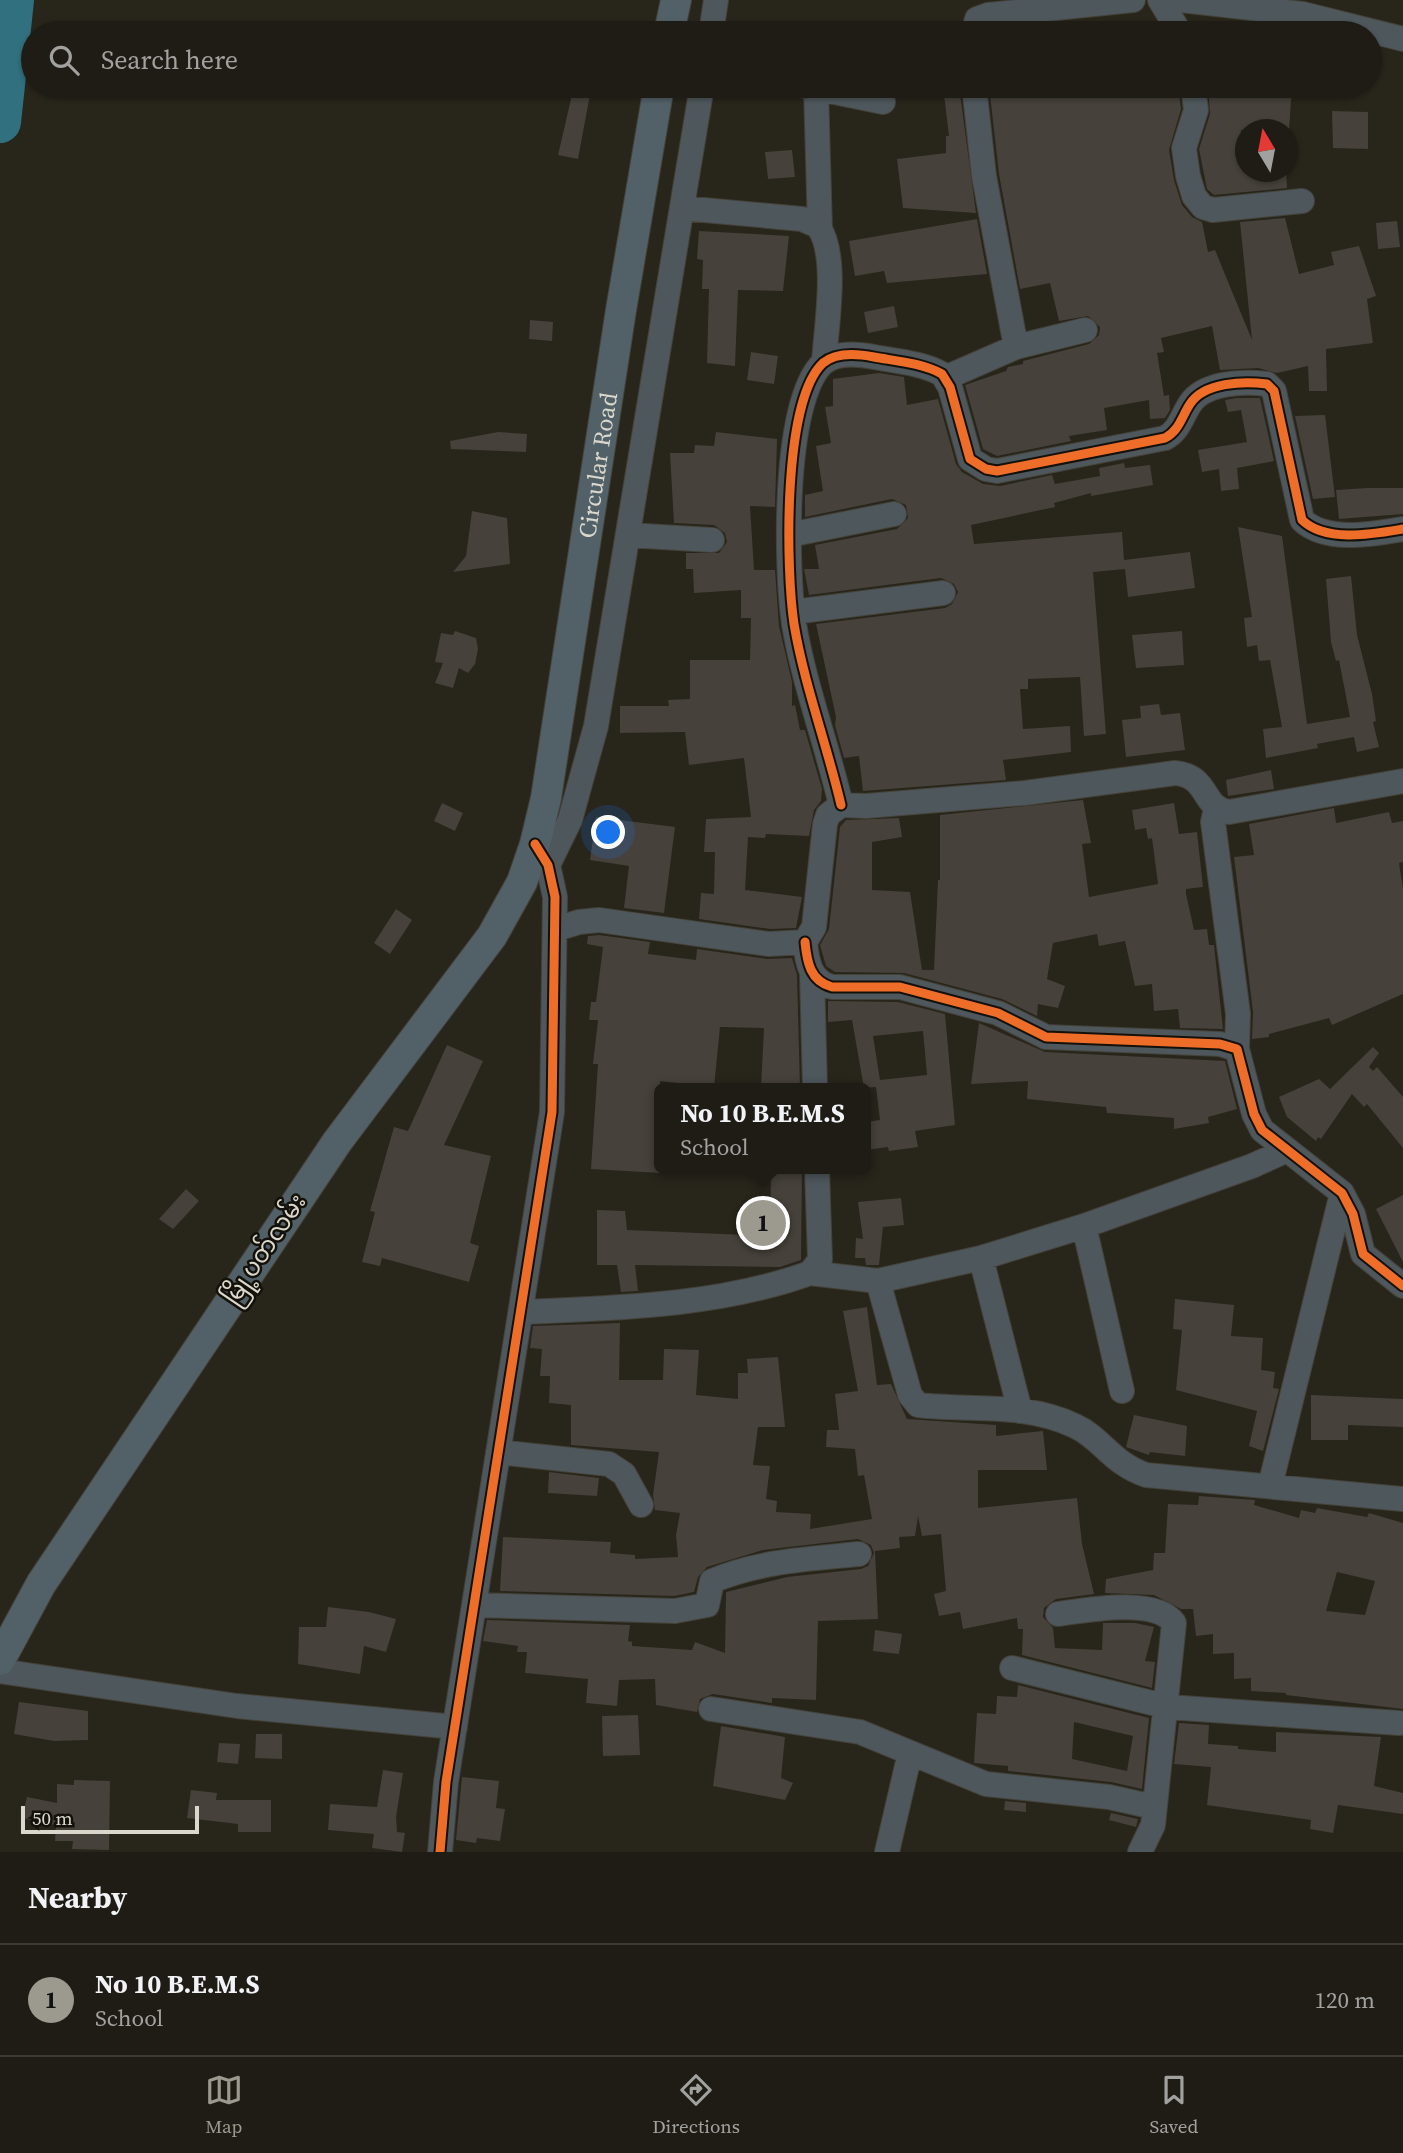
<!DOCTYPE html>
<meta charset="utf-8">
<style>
:root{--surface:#1e1c14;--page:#26251d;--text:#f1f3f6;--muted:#a1a1a0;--line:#3c3a34;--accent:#9c998e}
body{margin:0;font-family:"Source Serif 4","Noto Sans Myanmar",serif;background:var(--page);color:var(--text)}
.compass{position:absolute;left:1235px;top:119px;width:63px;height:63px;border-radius:50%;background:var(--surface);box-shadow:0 2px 5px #0004;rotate:350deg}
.scale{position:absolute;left:21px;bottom:18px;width:178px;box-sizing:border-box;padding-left:7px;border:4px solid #dad7cc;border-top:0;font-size:19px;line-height:24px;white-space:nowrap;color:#dad7cc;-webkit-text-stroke:5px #131109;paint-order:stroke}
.you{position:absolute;left:609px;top:833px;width:24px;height:24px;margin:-18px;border:5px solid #fff;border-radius:50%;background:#1a73e8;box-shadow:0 0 0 10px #1a73e833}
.badge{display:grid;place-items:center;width:46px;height:46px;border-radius:50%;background:var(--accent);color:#111;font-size:23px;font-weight:700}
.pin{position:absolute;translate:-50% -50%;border:4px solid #fff;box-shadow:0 2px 7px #0006}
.popup{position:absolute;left:654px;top:1083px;width:217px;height:91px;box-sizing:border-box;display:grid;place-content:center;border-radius:10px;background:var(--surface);filter:drop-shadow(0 2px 5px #0005);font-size:23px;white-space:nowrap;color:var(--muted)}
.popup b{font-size:26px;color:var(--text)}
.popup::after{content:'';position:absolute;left:50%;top:100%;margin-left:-14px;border:14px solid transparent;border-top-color:var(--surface)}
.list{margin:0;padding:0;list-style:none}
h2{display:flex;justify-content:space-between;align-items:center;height:91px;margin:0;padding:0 28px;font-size:30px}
h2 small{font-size:23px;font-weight:400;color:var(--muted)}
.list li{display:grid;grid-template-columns:46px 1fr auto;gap:21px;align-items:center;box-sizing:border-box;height:112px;padding:0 28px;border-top:2px solid var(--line)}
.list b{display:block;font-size:26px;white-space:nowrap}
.list p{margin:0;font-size:23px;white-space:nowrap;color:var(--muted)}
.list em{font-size:23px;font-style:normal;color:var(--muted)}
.icon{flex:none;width:38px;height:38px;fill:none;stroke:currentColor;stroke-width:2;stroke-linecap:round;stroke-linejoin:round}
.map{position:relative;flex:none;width:1403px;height:1852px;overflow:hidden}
.search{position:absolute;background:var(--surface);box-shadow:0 2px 5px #0004;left:21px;right:21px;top:21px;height:77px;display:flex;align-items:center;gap:18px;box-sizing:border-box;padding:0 24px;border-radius:38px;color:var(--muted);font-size:26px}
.sheet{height:203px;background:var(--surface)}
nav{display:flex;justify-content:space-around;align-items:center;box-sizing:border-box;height:98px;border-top:2px solid var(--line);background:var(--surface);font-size:19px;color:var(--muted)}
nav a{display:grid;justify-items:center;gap:4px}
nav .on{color:var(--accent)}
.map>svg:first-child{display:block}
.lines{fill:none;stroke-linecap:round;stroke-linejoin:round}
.river{stroke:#31707e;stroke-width:42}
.building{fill:#46413a;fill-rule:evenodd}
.minor-casing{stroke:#444138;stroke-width:26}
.major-casing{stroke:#444138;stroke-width:32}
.minor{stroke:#4e575c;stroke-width:24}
.major{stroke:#526068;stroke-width:30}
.cycleway-casing{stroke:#131109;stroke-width:13}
.cycleway{stroke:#ee6e29;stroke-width:9}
.labels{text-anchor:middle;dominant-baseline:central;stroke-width:5;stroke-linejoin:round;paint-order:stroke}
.street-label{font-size:24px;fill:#dad7cc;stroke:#131109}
</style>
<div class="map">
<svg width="1403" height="1852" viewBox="0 0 1403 1852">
<rect width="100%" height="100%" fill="#28251b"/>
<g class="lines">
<path class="river" d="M0 122 13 0"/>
</g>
<path class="building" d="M1067 22 1069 33H988L991 30Z
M574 86 591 89 578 159 558 155Z
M943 86H959L976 213 903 208 897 159 946 153V136H949Z
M989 86H1015L1016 95 1059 86H1178L1181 109 1169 150 1174 180 1182 205 1192 217 1202 222 1208 252 1215 250 1252 340 1240 222 1285 218 1299 274 1334 265 1331 252 1359 246 1376 296 1367 299 1373 343 1326 349 1327 391H1309L1308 366 1277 373 1258 368 1220 370 1212 326 1161 338 1164 352 1157 353 1164 396 1169 395 1170 410 1165 418 1150 419 1149 400 1104 408 1107 430 1069 436 1071 441 997 456 983 449 965 385 1006 371 1008 367 1023 364V361L1089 344 1099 335 1100 327 1088 316 1059 321 1050 283 1020 289 999 174Z
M1208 86H1292L1289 130H1241L1245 172H1286L1287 188 1214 195 1207 189 1199 149 1210 114Z
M1332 111 1368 112V149L1333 148Z
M792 150 795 177 768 179 765 152Z
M977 219 987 274 887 283 884 271 855 276 849 241Z
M1397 221 1400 247 1378 249 1376 223Z
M699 231 789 236 783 291 738 290 735 366 707 363 709 289H702L703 260 697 259Z
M894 306 898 327 868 333 864 312Z
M530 320 553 322 552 341 529 339Z
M751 352 778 356 774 384 747 380Z
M879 373 904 377 907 405 938 399 956 464 962 472 983 484 1000 486 1052 475 1055 484 1100 476 1099 468 1124 463 1125 468 1150 465 1153 485 1091 496V493L1054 503 1055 507 971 525 974 544 1122 532 1124 560 1190 552 1195 588 1128 597 1125 569 1093 572 1106 734 1084 736 1080 677 1028 679V689H1020L1023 729 1070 726 1071 752 1003 760 1006 780 863 791 859 756 844 758 835 725 836 717 816 624 945 608 952 604 958 592 954 584 941 578 809 595 804 569H819L815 545 897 529 908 518 906 505 892 499 805 517V495L823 491 816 446 831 443 825 407 833 406V379Z
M1237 398H1260L1274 461 1237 468 1239 489 1221 491 1219 469 1202 472 1198 450 1247 442 1241 410 1228 412 1225 400Z
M1325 415 1335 497 1313 499 1295 416Z
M498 432 527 434 526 452 451 449 450 441Z
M716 432 777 439 775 507 750 506 754 570H775L779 626 792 682V706L795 705 800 730H805L822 789 821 801 814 810 809 836 766 834 765 838 748 837 745 890 802 897 796 928 770 929 699 919 701 893 714 894 715 852H704L706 819 751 817 744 758 689 765 685 732 620 733V706H669L668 700 690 699V660H750L751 618H741V590L694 593 693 569H686V553H719L727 542 725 533 714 525 674 523 670 453H694L695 445 714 446Z
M1367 488H1403V514L1339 519 1336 490Z
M472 511 507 518 510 564 453 572 466 556Z
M1238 527 1282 536 1307 724 1350 717 1339 660 1336 661 1331 642 1326 579 1351 576 1357 635 1372 694 1376 721 1373 722 1379 747 1357 752 1354 737 1317 744 1318 748 1266 758 1263 729 1282 727 1270 660 1259 661 1257 645 1247 647 1244 618 1252 617Z
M455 631 476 638 478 649 475 664 468 673 459 668 453 688 435 683 443 663 435 662 441 633 453 635Z
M1182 631 1184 665 1136 668 1132 635Z
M1159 704 1161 715 1180 713 1185 750 1126 757 1122 720 1141 718 1140 706Z
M1271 770 1274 789 1228 796 1226 780Z
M1083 800 1091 843 1082 844 1089 897 1158 884 1152 838 1148 839 1146 828 1135 830 1132 810 1174 803 1179 834 1197 832 1203 887 1186 889V894L1194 930 1207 929 1209 945H1214L1223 1029 1180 1028 1178 1009 1154 1011 1152 984 1135 986 1125 941 1099 946 1097 934 1053 943 1047 979 1065 986 1058 1008 1038 1004 1037 1016 1002 999 904 973 835 972 826 966 820 945 829 929 840 827 846 820 899 818 902 837 872 842V890L910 892 922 970H934L938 880H940V815Z
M442 803 463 813 455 831 434 821Z
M1334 808 1336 823 1389 812 1392 823 1403 821V862L1399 863 1403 889V994L1332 1025 1329 1018 1269 1034V1037L1252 1039 1253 1012 1234 857 1254 855 1249 824Z
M596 817 675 827 664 913 624 908 629 866 590 860Z
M396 909 412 920 390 954 374 943Z
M599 935 650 942 648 954 696 960 697 949 767 959 792 958 797 975 800 1088H761L764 1028 720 1027 714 1087 660 1081V1173L591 1169 598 1064H593L598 1020H589L591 1002H596L603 947 587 944 588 936Z
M828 1001 898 1002 945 1014 955 1125 915 1131 918 1147 889 1151 888 1147 866 1150V1122L880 1120 876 1087 864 1088 852 1020 828 1022ZM923 1031 927 1075 880 1080 873 1036Z
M979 1023 1045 1052 1225 1061 1237 1109 1208 1117 1209 1123 1174 1129V1118L1107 1113 1106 1107 1027 1099 1028 1081 971 1084Z
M447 1045 483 1061 444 1145 491 1156 470 1243 479 1246 469 1282 382 1258 380 1266 362 1262 375 1212 370 1211 394 1127 408 1131Z
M1373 1047 1379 1053 1369 1067 1373 1071 1377 1067 1403 1097V1148L1367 1104 1364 1107 1352 1094 1321 1139 1318 1137 1316 1141 1287 1117 1279 1097 1319 1079 1330 1089Z
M771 1169H802L801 1260 780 1267 635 1265 638 1291 621 1292 617 1265H597V1210L625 1211 627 1230 770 1236Z
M186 1189 199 1201 173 1229 159 1219Z
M1403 1195V1262L1376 1209Z
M901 1198 904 1225 883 1227 879 1265H866L865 1258H855L856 1238 863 1239 858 1202Z
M1175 1299 1234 1305 1231 1336 1263 1338 1261 1370 1275 1372 1273 1388 1279 1389 1263 1451 1249 1446 1257 1411 1176 1390 1182 1330 1173 1329Z
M867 1307 877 1385 891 1384 907 1419 996 1425V1436L1043 1431 1047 1470H978V1508L1077 1498 1082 1544 1094 1594 1056 1599 1044 1608 1043 1617 1053 1628 1055 1648 1102 1650 1103 1623H1135L1154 1627 1145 1661 1155 1662 1152 1688 1022 1655 1023 1629H1018L1017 1618 963 1629 960 1612 939 1616 934 1594 946 1591 941 1534 922 1536 918 1516 915 1536 899 1537 900 1548 875 1551 878 1619 818 1621 816 1700 772 1698V1703L713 1694 700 1699 697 1712 656 1705 655 1679 619 1680 617 1706 586 1703 588 1679 525 1673 527 1652H517L518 1646 483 1641 487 1620 630 1625 628 1641 632 1642V1646L692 1650 695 1642 725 1653 726 1592 787 1577 861 1569 868 1566 874 1553 871 1545 858 1539 763 1550 707 1567 698 1577 694 1592 674 1596 500 1591 503 1537 611 1542 610 1553 635 1555V1559L678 1557 676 1535 680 1513 655 1510 653 1495 659 1452 571 1445V1405L549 1403 550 1376H540L542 1349 530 1348 533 1326 620 1323 619 1380H663L664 1349 699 1350 696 1395 738 1399V1373H748L747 1359 778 1357 785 1427H758L753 1465 770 1466 766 1499 777 1501 776 1512 811 1514 810 1529 872 1519 864 1475 858 1476 855 1449 826 1447 827 1430H839L835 1394 858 1391 843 1311Z
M1311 1395 1403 1399V1427L1348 1425V1440H1311Z
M1134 1415 1187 1426 1185 1456 1150 1452 1149 1455 1126 1447Z
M549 1472 599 1478 597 1496 548 1493Z
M1199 1496 1255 1500 1254 1505 1299 1518 1301 1510 1315 1513 1317 1508 1367 1517 1369 1513 1403 1523V1709L1286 1695V1693L1251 1691V1678L1234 1679V1653L1213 1654V1634L1196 1636 1193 1609H1181L1154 1595 1105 1593 1106 1579 1153 1570 1154 1553H1165L1168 1504 1198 1505ZM1337 1572 1375 1581 1365 1615 1326 1611Z
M328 1607 369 1612 396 1619 386 1652 364 1646 360 1674 298 1664 299 1627H326Z
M875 1630 902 1634 899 1654 873 1651Z
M1018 1685 1149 1718 1142 1789 1111 1782 1008 1771V1766L974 1763 977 1713 996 1714 997 1696 1017 1697ZM1074 1722 1133 1736 1127 1771 1072 1759Z
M19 1702 88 1711V1740L54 1741 14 1734Z
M638 1715 640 1755 603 1756 602 1716Z
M1179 1723 1209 1725 1208 1744 1238 1746V1749L1276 1752V1732L1381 1737 1374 1786 1403 1793V1814L1338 1805 1333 1833 1310 1829 1311 1820 1207 1805 1211 1767 1174 1764Z
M721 1726 785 1737 781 1778 793 1783 785 1800 713 1786Z
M256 1734H282V1759L255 1758Z
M219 1743 240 1744 238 1764 217 1762Z
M383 1770 403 1773 396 1817 397 1832 405 1833 402 1852 372 1848 374 1834 328 1830 330 1804 377 1807Z
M462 1777 499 1781 496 1808 505 1809 500 1841 477 1838 476 1843 456 1840Z
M74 1780 110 1781 109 1850 72 1849 73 1841H55L56 1825 22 1818 27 1797 57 1803V1784L74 1785Z
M191 1790 217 1793 216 1800H271V1832H238V1824L187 1818Z
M1005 1801 1026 1803V1812L1004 1810Z
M1111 1813 1138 1819 1136 1827 1109 1820Z"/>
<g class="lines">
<g class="minor-casing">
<path id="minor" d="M1160 0 1180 33
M1181 0 1303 14 1403 39
M711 33 716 0
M973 33 977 19 988 15 1133 0
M805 86 883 102
M974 86 984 176 1016 347
M1193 86 1196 110 1184 148 1188 176 1194 196 1203 207 1213 210 1302 201
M816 88 820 230
M682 208 802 219 818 226C839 255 826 327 824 362
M945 378 1016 347 1085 330
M628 535 712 540
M789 535 894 514
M793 612 943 593
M841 805C827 745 804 684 794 624 786 571 782 401 823 363 836 352 859 354 874 357 896 361 922 363 942 374L950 387 970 459 986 469 997 471 1165 438C1179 431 1182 416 1190 404 1204 382 1244 381 1267 384L1274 391 1302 520C1326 543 1373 534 1403 529
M1216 808 1213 822 1238 1014 1237 1049
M548 865 570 820 596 726 702 86
M556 929 579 922 599 920 769 944 805 942 814 927 825 824 828 815 841 805 866 806 1025 793 1175 773C1210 776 1201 808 1229 812L1403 781
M805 942C807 962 810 981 832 987H900L998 1013 1046 1037 1220 1044 1237 1049 1254 1114 1262 1130 1342 1193 1353 1214 1363 1254 1403 1286
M812 973 815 1088
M1084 1226 1122 1391
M981 1258 1020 1411
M810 1273 878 1281 981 1258 1084 1226 1252 1166 1285 1151
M878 1281 910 1395 918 1405C970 1411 1026 1402 1075 1426 1102 1438 1111 1463 1146 1475L1403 1499
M522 1312C617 1308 719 1306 810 1273L820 1260 817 1169
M498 1452 609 1464 624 1474 641 1505
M1270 1486 1342 1193
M474 1605 675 1611 707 1605 712 1581C760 1561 808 1559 859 1554
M1058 1614C1086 1610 1156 1597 1174 1623L1153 1825 1140 1852
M1012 1668 1168 1707 1399 1723
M0 1671 237 1706 455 1727
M711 1709 860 1732 986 1784 1109 1797 1154 1807
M440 1852 446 1782 552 1112 555 897 548 865 535 844
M887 1852 910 1753"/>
</g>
<g class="major-casing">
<g id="major">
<path d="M669 33 676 0"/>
<path id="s1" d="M0 1660 41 1584 337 1142 492 936 522 882 535 844 546 798 621 310 659 86"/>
</g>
</g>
<use href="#minor" class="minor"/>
<use href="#major" class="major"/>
<g class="cycleway-casing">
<path id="cycleway" d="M841 805C827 745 804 684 794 624 786 571 782 401 823 363 836 352 859 354 874 357 896 361 922 363 942 374L950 387 970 459 986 469 997 471 1165 438C1179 431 1182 416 1190 404 1204 382 1244 381 1267 384L1274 391 1302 520C1326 543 1373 534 1403 529
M805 942C807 962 810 981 832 987H900L998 1013 1046 1037 1220 1044 1237 1049 1254 1114 1262 1130 1342 1193 1353 1214 1363 1254 1403 1286
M440 1852 446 1782 552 1112 555 897 548 865 535 844"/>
</g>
<use href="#cycleway" class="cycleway"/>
</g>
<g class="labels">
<g class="street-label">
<text stroke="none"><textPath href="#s1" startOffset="1362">Circular Road</textPath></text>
<text transform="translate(264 1249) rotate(-56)">မြို့ပတ်လမ်း</text>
</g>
</g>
</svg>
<svg class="compass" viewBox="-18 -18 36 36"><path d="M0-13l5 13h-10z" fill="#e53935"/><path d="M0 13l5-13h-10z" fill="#a1a1a0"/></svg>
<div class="scale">50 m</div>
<div class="you"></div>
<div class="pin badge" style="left:763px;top:1223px">1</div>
<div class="popup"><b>No 10 B.E.M.S</b>School</div>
<div class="search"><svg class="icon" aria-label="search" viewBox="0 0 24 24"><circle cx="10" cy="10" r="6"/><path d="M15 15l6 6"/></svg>Search here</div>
</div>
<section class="sheet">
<h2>Nearby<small></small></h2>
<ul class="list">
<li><span class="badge">1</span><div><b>No 10 B.E.M.S</b><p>School</p></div><em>120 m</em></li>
</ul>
</section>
<nav>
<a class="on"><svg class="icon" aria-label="map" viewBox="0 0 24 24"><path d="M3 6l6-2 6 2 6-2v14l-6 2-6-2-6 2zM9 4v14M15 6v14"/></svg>Map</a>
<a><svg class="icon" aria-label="directions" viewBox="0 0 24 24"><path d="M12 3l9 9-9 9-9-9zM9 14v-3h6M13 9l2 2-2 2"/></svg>Directions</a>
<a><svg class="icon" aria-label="saved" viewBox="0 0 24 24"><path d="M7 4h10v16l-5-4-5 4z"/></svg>Saved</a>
</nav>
